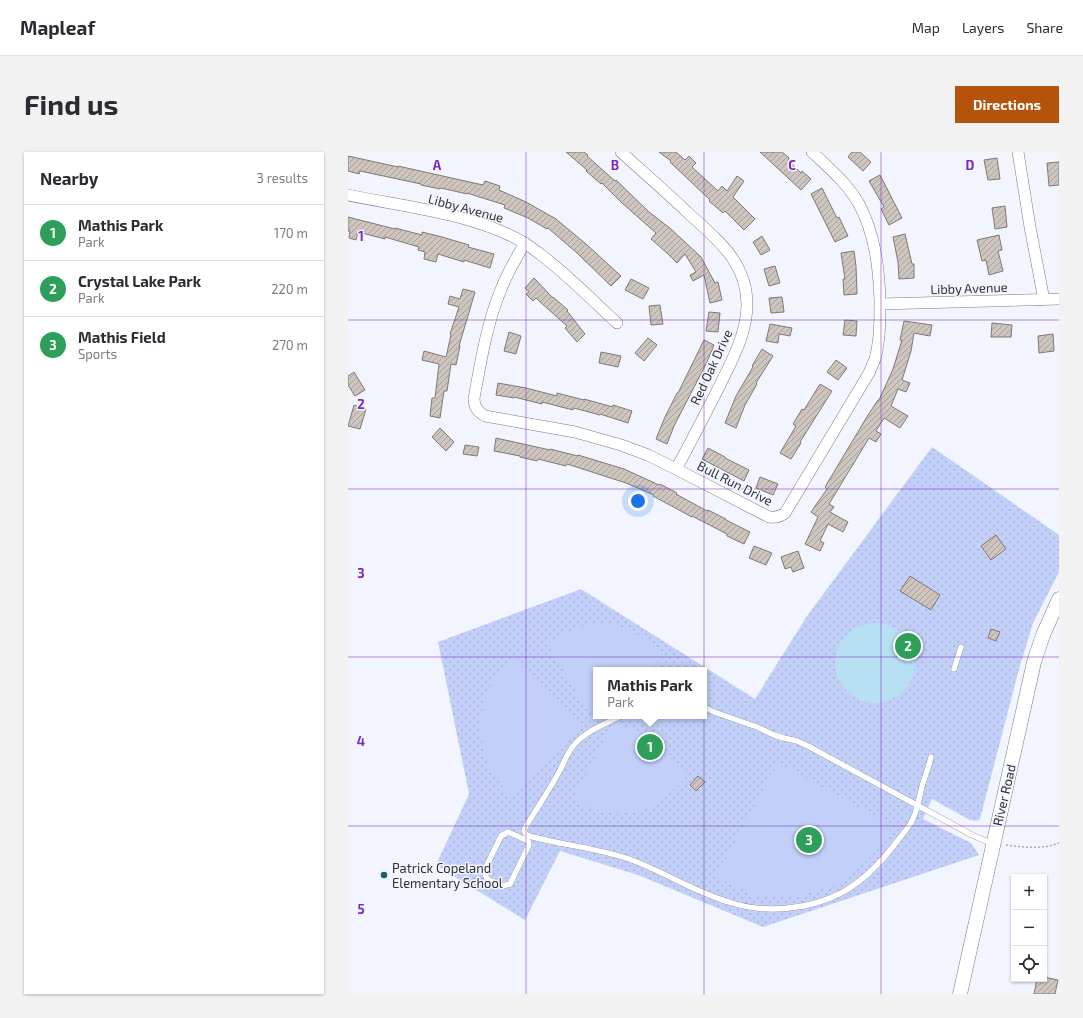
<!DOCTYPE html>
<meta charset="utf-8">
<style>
:root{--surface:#fff;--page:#f2f2f3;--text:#2b2b33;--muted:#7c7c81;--line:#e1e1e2;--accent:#b45309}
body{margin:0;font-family:"Exo 2",sans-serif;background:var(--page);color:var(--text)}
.controls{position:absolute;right:12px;bottom:12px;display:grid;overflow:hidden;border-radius:0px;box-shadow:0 1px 3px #0004}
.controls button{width:36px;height:36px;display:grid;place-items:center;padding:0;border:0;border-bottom:1px solid var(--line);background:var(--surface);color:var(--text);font:20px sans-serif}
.you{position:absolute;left:290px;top:349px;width:14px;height:14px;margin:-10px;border:3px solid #fff;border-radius:50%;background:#1a73e8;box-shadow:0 0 0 6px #1a73e833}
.badge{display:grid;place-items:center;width:26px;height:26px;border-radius:50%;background:var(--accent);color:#fff;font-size:13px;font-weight:700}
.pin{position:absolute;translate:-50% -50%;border:2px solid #fff;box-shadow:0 1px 4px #0006}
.popup{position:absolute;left:245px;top:515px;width:114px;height:52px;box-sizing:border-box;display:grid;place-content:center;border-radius:0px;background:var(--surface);filter:drop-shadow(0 1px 3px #0005);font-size:13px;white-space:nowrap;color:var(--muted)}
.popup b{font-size:15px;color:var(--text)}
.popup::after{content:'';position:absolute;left:50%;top:100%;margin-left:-8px;border:8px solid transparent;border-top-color:var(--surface)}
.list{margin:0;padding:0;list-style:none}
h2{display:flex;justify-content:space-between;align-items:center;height:52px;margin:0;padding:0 16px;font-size:17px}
h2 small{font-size:13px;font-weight:400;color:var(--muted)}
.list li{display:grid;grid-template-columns:26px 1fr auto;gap:12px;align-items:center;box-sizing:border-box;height:56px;padding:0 16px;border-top:1px solid var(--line)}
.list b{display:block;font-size:15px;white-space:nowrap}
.list p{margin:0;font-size:13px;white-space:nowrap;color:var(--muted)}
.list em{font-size:13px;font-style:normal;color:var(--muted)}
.icon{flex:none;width:22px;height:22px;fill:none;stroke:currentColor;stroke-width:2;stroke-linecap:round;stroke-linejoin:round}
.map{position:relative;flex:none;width:711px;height:842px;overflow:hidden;border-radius:0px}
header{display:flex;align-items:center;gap:24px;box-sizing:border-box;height:56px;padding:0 20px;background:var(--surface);border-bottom:1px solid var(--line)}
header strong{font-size:19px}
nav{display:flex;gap:22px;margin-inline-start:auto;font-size:14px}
.intro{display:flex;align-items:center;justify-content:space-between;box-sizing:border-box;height:96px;padding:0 24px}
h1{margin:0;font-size:28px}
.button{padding:10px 18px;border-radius:0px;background:var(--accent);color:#fff;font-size:14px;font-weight:700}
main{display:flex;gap:24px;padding:0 24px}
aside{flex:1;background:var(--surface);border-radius:0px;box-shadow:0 1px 3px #0004}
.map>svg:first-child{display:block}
.grass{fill:url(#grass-dots);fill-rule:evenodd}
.pitch{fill:#c2d0f9}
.water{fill:#b7e0f3}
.building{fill:url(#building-hatch);stroke:#817873}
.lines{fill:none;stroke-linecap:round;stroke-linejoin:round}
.service-casing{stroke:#797c84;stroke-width:6}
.minor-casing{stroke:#797c84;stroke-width:12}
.tertiary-casing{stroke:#797c84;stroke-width:15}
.path{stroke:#a8aab1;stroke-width:1.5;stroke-dasharray:2 2;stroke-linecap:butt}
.service{stroke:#fff;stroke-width:5.5}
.minor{stroke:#fff;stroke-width:11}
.tertiary{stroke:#fff;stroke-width:14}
.grid{fill:none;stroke:#7b2cbf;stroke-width:1;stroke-opacity:0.55}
.poi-dot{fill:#116167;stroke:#f2f5fe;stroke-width:1.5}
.labels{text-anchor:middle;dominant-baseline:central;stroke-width:3;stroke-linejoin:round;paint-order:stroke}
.street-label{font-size:13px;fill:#303135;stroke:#f2f5fe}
.poi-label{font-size:13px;fill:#303135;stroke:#f2f5fe;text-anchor:start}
.grid-label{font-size:13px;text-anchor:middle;font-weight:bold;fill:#7b2cbf;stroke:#f2f5fe;stroke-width:3;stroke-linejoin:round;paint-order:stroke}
</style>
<header>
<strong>Mapleaf</strong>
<nav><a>Map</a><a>Layers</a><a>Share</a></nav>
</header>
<div class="intro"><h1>Find us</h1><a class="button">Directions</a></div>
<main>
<aside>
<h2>Nearby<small>3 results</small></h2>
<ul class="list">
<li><span class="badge" style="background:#2e9e5b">1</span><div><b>Mathis Park</b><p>Park</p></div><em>170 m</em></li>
<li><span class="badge" style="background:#2e9e5b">2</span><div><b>Crystal Lake Park</b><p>Park</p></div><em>220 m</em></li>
<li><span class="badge" style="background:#2e9e5b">3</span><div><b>Mathis Field</b><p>Sports</p></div><em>270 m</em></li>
</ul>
</aside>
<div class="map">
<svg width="711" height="842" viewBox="0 0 711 842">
<defs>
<pattern id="grass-dots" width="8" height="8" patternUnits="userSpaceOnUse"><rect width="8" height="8" fill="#c2d0f9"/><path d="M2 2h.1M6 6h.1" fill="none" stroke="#a7b3d6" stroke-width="1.8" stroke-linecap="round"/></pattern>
<pattern id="building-hatch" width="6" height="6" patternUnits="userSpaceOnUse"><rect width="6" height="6" fill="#cec5bf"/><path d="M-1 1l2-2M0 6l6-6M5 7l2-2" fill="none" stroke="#a8a19c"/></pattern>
</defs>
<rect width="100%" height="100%" fill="#f2f5fe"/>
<path class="grass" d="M584 295 711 383V420L685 471 671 517 632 667 628 669 622 668 584 647 575 667 623 691 631 703 415 775 290 723 212 699 177 768 88 713 121 642 90 490 233 437 407 547 459 464ZM248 518H356V564H248Z"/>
<path class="pitch" d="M245 472C276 472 295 481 315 505L302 518H248V558H244L234 549 199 492C214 481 227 475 245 472Z
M168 505 233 573V577L163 644C154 634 145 624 140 612 126 574 133 528 168 505Z
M264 573H273L289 580 339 619 334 630 323 641 307 652 292 659 271 662 259 660 245 657 235 653 226 645Z
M430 611 545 674 525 703 493 732 440 746 406 743 368 725Z"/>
<path class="water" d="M487 511a40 40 0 1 1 80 0a40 40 0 1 1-80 0Z"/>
<path class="building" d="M218 0H236L240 3 239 4 267 29 268 28 301 60 323 77 353 105 367 131 370 130 374 148 362 151 356 123 345 129 342 123 348 120 337 102 329 111 320 102 303 87 308 81 274 51 254 31 253 32 238 19 239 18Z
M311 0H328L337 8 341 4 348 11 344 15 370 39 374 34 379 39 389 24 396 29 385 45 407 67 396 78 377 59 375 61 361 49 362 48 322 10 323 9Z
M412 0H434L441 6 440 8 453 21 454 19 463 27 453 38Z
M504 0H512L523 10 515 19 500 5Z
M0 4 50 15V14L135 33 137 29 152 34 151 38 178 50 208 67 238 92 273 124 263 134 229 101 200 76 199 77 180 66 156 56 157 53 119 41V42L93 36 92 37 73 33V32L12 19 11 22 0 19Z
M649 6 652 27 640 28 636 8Z
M711 10V33L701 34 699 11Z
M532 23 554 66 541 73 533 57 536 55 521 29Z
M474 36 489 66 491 65 500 84 487 90 463 42Z
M657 54 659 75 647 77 644 56Z
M0 65 47 77V76L74 83V80L94 85 121 93 120 95 146 102 142 116 116 108V110L90 102 88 110 76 107 77 100 70 98 71 95 37 85V87L10 80 8 88 1 86 2 79H0Z
M557 82 564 112H566V126L551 127 550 110 545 85Z
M651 83 654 98 650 99 655 119 641 123 638 108 634 109 629 88Z
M414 84 422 98 413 103 405 90Z
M506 99 508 114 509 142 496 143 495 127H497L493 101Z
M427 114 432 131 421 134 416 117Z
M186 126 205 146V145L220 158 219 159 237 182 229 190 217 176 219 174 190 148 188 146 185 149 178 142 181 140 177 136Z
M283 127 301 136 295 147 277 138Z
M115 137 127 140 111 194H112L108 213 103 212 99 239H96L92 266 82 264 84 246H87L91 212 74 208 76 199 98 205 103 183 102 182 111 155 100 152 102 144 112 147Z
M434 145 436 160 423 161 421 146Z
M312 153 315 172 303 173 301 154Z
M361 160 372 161 370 180 358 179Z
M497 168 509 169 508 184 495 183Z
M556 169 584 173 582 184 566 181 563 199 554 228 562 231 558 240 550 237 543 254 560 264 552 276 536 266 528 279 533 282 528 290 521 286 481 352 486 355 482 360 500 370 495 380 480 372 472 389 476 391 472 399 457 392 470 365 463 360 479 337 477 335 520 263 530 248H531L545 217 554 188H552Z
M644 171 664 173 663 185H643Z
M422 172 444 176 442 184 431 182 430 191 418 189Z
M161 180 173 184 168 202 156 199Z
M705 182 706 199 691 201 690 184Z
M300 186 309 193 296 209 287 201Z
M356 188 366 193 359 210 326 274 319 292 308 287 317 265 329 241H330Z
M414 197 425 204 408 231 409 232 397 253 388 276 377 271 388 244 405 215 404 214Z
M253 200 273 204 270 215 251 211Z
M488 208 499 216 490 228 479 220Z
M6 220 17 238 7 244 0 233V224Z
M150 231 178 236 209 244V241L236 248V247L265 255V253L284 259 280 271 252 262V263L226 256 225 258 194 250V252L166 245V246L148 243Z
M472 232 484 239 452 290 453 291 443 307 432 301 448 274 445 272 454 257 456 258Z
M6 253 18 257 12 277 0 274Z
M92 276 106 290 98 299 84 285Z
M148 286 202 298V297L230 304V303L276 317 311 333 312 332 329 341 328 342 359 359 360 358 378 367V368L402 380 396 392 379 384V382L344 364V365L305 344 306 343 278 331 219 312 218 314 190 307 189 309 172 305V304L146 299Z
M117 293 131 295 129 304 115 302Z
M360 296 377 305V306L401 318 396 329 354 307Z
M412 325 430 332 425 343 408 336Z
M648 383 658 397 643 408 633 394Z
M406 394 424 401 418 413 401 406Z
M450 399 456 416 445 420 443 415 437 417 433 405Z
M562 424 592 443 583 458 552 439Z
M643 477 652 480 648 489 640 486Z
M350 624 357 630 348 639 342 633Z
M696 825 710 828 707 842H686L689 827H696Z"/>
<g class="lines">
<g class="service-casing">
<path id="service" d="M606 517 613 495
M356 555 366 560 409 575 426 583 436 586 449 589 460 594 624 683 645 692
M273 564C257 572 238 579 226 593 219 601 216 611 211 620 201 639 188 657 177 676L176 679 178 682 181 684C214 693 248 696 281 707 315 719 346 740 381 750 416 762 462 758 495 740 516 728 536 707 550 688 554 683 559 677 563 671 570 659 571 644 575 631 578 622 581 614 583 605
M160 680 180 689 181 693 162 732 155 734 139 727 136 719 153 684Z"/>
</g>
<g class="minor-casing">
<path id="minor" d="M273 0C295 20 317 39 338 59 354 74 373 89 385 107 416 154 389 198 368 241 355 266 342 292 328 317
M670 0 682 75 696 148
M0 43C57 55 124 61 175 90 181 94 187 98 192 102 220 123 244 148 269 171
M177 91C168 106 160 120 154 135 139 170 133 209 126 246 126 255 129 259 137 264L227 280 273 293 300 303 328 317 421 365C428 366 432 365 437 361L521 221C523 216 525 212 527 207 532 188 532 169 532 149 531 116 527 82 511 52 499 31 481 16 464 0
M532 152 711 147"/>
</g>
<g class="tertiary-casing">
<path id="tertiary" d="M612 842 686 510 695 483 711 447"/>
</g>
<path class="path" d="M658 693C675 695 694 698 711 691"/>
<use href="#service" class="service"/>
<use href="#minor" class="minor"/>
<use href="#tertiary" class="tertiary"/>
</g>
<path class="grid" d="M178 0V842M356 0V842M533 0V842M0 168H711M0 337H711M0 505H711M0 674H711"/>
<circle class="poi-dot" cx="36" cy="723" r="4"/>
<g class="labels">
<g class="street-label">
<text transform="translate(118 56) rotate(15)">Libby Avenue</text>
<text transform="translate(621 136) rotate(-2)">Libby Avenue</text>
<text transform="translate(363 215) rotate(-65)">Red Oak Drive</text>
<text transform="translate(387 331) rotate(27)">Bull Run Drive</text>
<text transform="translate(656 643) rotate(-77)">River Road</text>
</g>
<g class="poi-label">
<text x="44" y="716">Patrick Copeland<tspan x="44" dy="15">Elementary School</tspan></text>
</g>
</g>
<g class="grid-label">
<text x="89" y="18">A</text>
<text x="267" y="18">B</text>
<text x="444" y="18">C</text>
<text x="622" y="18">D</text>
<text x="13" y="89">1</text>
<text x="13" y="257">2</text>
<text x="13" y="426">3</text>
<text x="13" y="594">4</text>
<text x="13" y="762">5</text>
</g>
</svg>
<div class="controls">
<button>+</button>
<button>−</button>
<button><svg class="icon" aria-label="locate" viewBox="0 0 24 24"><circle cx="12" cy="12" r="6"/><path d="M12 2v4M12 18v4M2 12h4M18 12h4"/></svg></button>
</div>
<div class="you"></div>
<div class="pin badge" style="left:302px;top:595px;background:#2e9e5b">1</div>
<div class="popup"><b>Mathis Park</b>Park</div>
<div class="pin badge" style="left:560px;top:494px;background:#2e9e5b">2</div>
<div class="pin badge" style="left:461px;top:688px;background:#2e9e5b">3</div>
</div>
</main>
